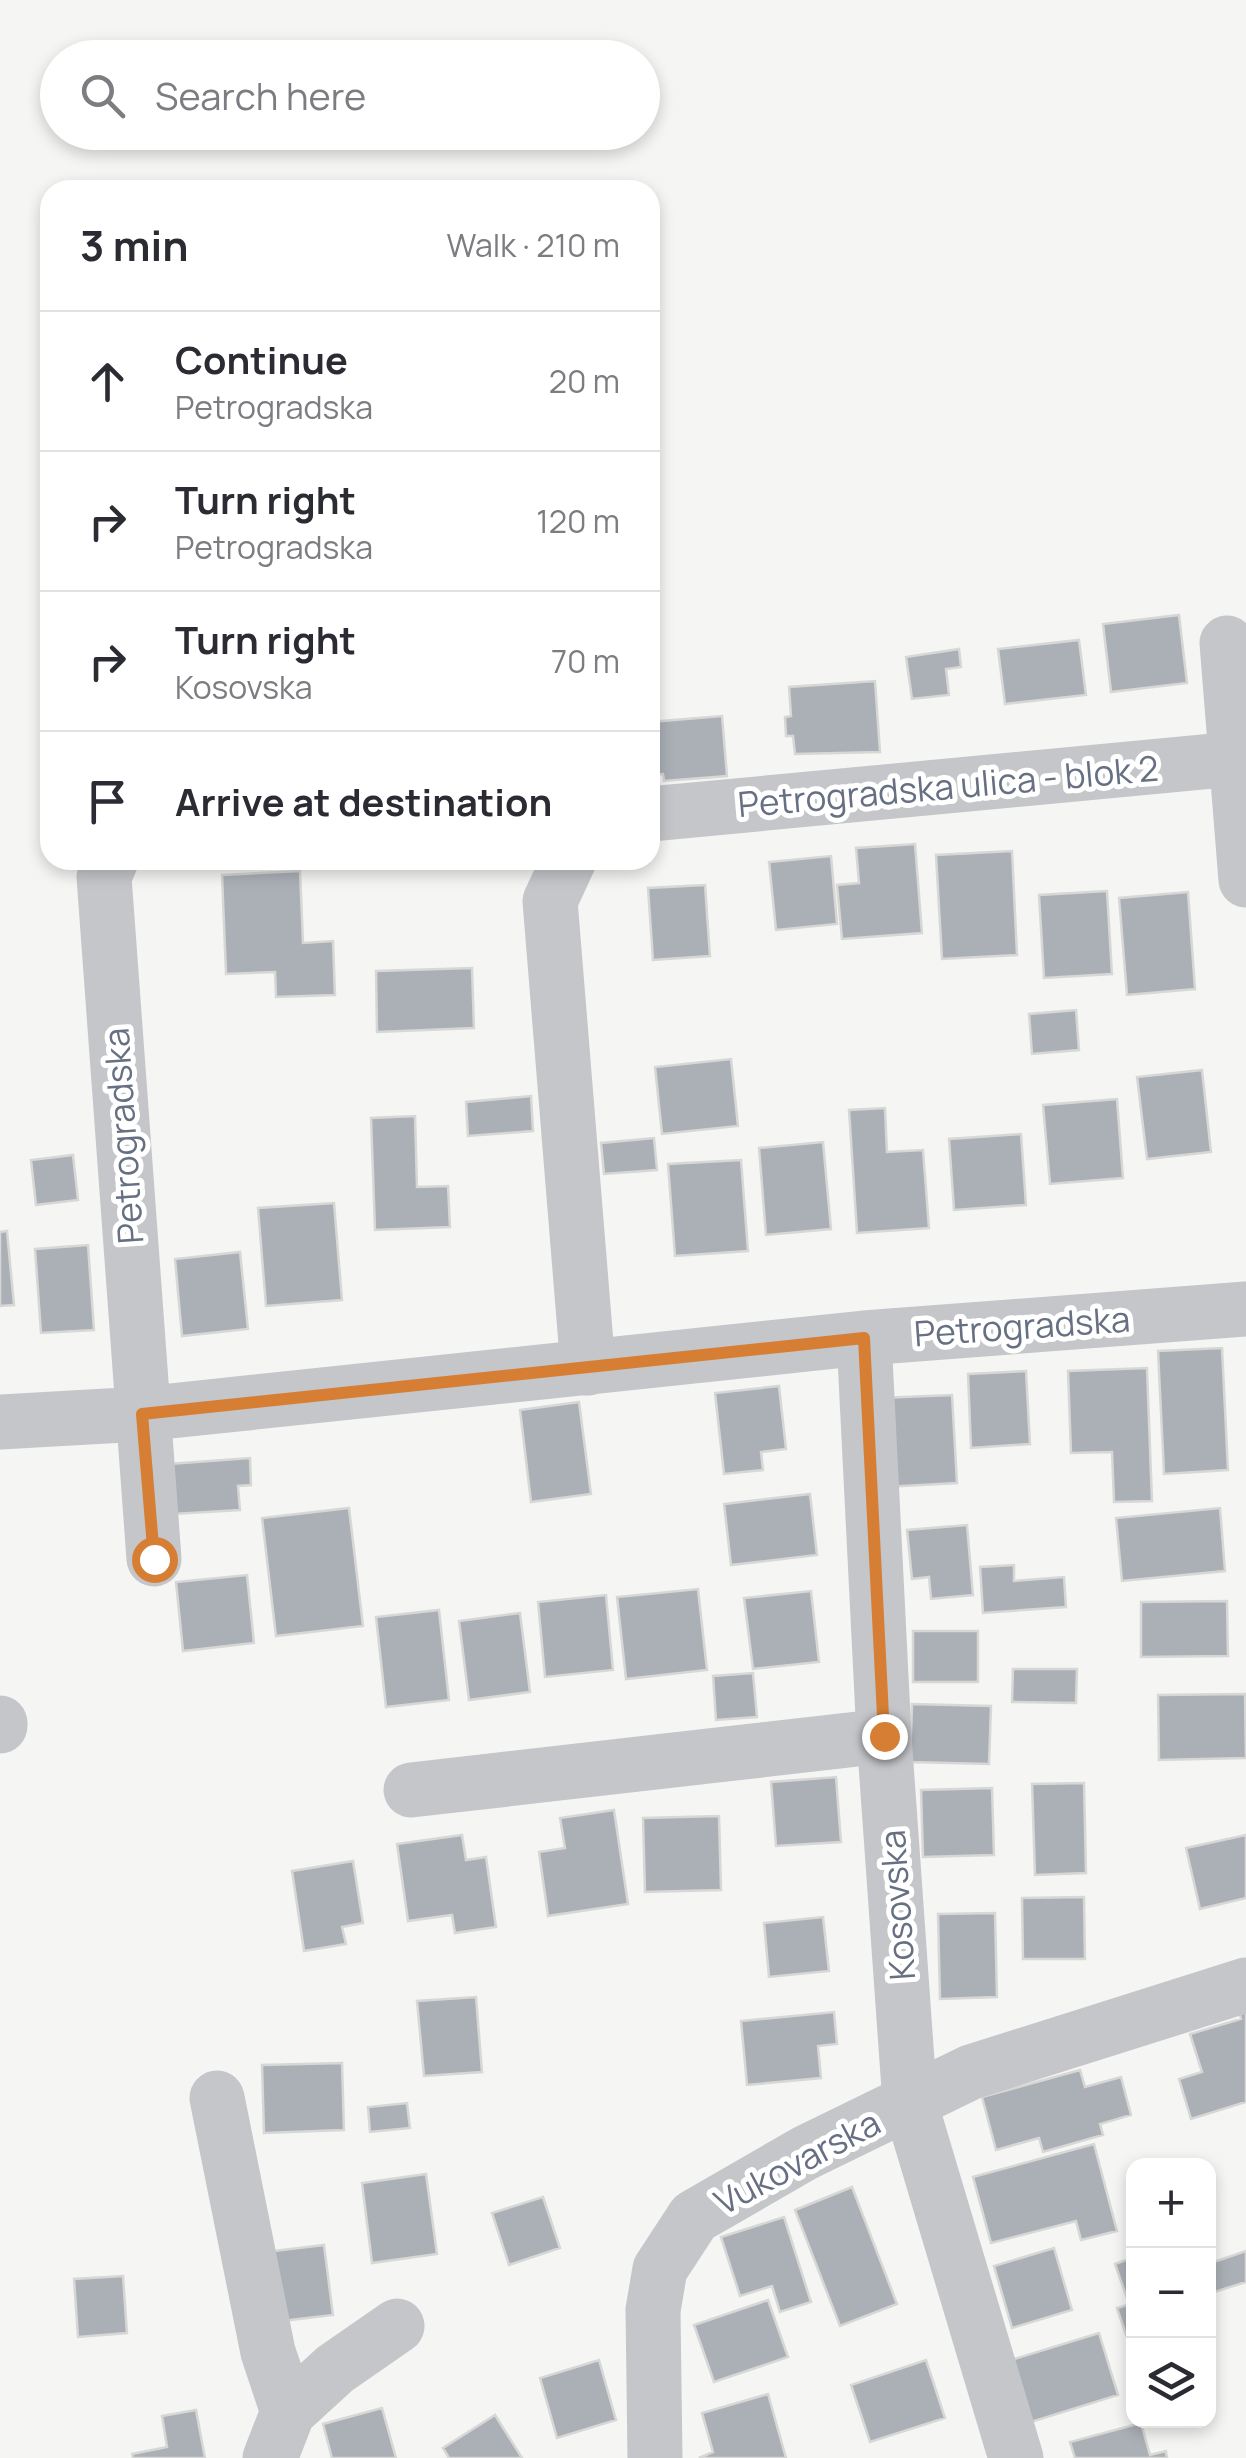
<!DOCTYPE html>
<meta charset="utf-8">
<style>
:root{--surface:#fff;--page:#f2f2f3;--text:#2b2b33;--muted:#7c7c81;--line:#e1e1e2}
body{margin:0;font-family:Manrope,sans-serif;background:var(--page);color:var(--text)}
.controls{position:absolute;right:30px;bottom:30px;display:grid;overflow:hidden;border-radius:20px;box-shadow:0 5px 15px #0003}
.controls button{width:90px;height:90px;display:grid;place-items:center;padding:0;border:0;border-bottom:2px solid var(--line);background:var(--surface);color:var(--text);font:50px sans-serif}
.stop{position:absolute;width:30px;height:30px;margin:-22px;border:8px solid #d57e34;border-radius:50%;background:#fff}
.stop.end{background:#d57e34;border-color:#fff;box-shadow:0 2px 10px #0008}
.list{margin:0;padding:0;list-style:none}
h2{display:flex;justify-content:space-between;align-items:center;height:130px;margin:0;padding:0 40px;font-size:42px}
h2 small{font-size:32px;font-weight:400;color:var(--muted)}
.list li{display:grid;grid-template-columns:65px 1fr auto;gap:30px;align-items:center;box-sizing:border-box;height:140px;padding:0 40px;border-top:2px solid var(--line)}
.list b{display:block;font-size:38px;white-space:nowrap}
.list p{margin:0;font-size:32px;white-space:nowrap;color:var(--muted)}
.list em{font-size:32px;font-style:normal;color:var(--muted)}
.icon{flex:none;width:55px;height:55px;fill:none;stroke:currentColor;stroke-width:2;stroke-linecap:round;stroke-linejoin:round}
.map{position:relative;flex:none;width:1246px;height:2458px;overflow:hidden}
.search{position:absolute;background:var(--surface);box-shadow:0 5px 15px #0003;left:40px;top:40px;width:620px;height:110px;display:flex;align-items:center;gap:25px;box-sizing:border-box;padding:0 35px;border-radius:55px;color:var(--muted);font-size:38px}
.panel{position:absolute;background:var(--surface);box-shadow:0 5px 15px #0003;left:40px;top:180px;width:620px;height:690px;border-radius:30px}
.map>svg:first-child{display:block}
.building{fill:#abb0b7;stroke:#d7d7d6;stroke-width:2.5}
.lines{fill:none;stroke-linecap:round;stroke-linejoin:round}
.minor{stroke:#c4c6ca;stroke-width:55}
.route{stroke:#d57e34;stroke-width:12}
.labels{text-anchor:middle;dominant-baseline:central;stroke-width:10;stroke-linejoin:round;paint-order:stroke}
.street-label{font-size:35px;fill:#677082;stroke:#fff}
</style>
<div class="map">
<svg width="1246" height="2458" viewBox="0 0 1246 2458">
<rect width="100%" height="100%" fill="#f5f6f3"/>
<path class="building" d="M1179 615 1187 683 1111 692 1103 624Z
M1079 640 1086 695 1005 704 998 649Z
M959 649 961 667 946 669 949 695 912 699 906 657Z
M875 681 880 752 795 754 793 736H786L785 717 791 716 789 687Z
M722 716 727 776 664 781 663 774 650 775V722Z
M915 844 922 933 842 939 837 885 859 883 856 848Z
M1012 851 1017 955 942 959 936 855Z
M831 856 837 924 776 930 769 862Z
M300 871 303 943 333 941 335 995 276 997 275 972 226 974 222 875Z
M705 885 710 956 653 960 648 888Z
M1107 891 1112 974 1044 978 1039 895Z
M1188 892 1195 989 1127 995 1119 898Z
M472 968 474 1028 377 1032 376 971Z
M1076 1010 1079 1050 1032 1054 1029 1014Z
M731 1059 738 1126 662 1134 655 1067Z
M1202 1070 1211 1152 1147 1159 1137 1077Z
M531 1096 533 1131 468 1136 466 1102Z
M1117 1099 1123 1178 1050 1184 1043 1105Z
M885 1108 887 1152 923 1150 929 1228 857 1233 849 1110Z
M415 1116 417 1187 448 1186 450 1227 375 1230 371 1118Z
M1021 1134 1026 1205 954 1210 949 1139Z
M654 1138 657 1170 604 1174 601 1143Z
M823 1142 831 1229 766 1235 759 1148Z
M73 1155 78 1200 36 1205 31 1160Z
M741 1160 748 1251 675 1256 668 1164Z
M334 1203 342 1300 266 1306 258 1208Z
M7 1231 14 1305 0 1306V1232Z
M88 1245 94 1330 41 1333 35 1249Z
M240 1252 248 1329 182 1336 175 1259Z
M1222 1348 1228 1470 1164 1474 1158 1351Z
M1147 1368 1152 1501 1114 1502 1112 1452 1071 1453 1068 1371Z
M1026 1371 1030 1444 971 1448 968 1374Z
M779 1386 786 1449 761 1452 763 1470 724 1474 715 1393Z
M952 1395 957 1483 885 1487 880 1398Z
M579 1402 591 1494 531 1502 520 1410Z
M250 1458 251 1485 238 1486 240 1510 173 1514 169 1464Z
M810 1494 817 1555 731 1565 724 1504Z
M349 1508 363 1626 276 1636 262 1518Z
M1220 1508 1225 1571 1122 1581 1116 1518Z
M967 1525 973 1595 931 1599 929 1577 912 1579 907 1530Z
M1014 1565V1581L1064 1577 1066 1607 983 1613 980 1567Z
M247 1575 254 1643 183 1651 176 1582Z
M698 1589 707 1670 626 1679 617 1597Z
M811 1591 819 1662 753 1669 744 1598Z
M606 1595 613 1670 545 1677 538 1602Z
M1227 1601 1228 1656 1141 1657V1602Z
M439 1610 449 1700 386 1707 376 1617Z
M520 1613 530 1692 469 1700 459 1621Z
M913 1631H978V1682H913Z
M1013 1669H1077L1076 1703 1012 1702Z
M753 1673 757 1717 716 1720 713 1676Z
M1245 1694 1246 1758 1159 1760 1158 1695Z
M912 1704 991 1706 989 1764 910 1762Z
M836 1777 841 1842 776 1846 771 1782Z
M1084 1783 1086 1873 1035 1875 1032 1784Z
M992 1788 994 1855 923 1857 921 1790Z
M614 1810 628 1904 548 1916 539 1852 565 1848 560 1818Z
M719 1816 721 1890 645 1892 643 1818Z
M462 1835 466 1860 486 1857 496 1927 455 1933 452 1915 408 1921 397 1844Z
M1246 1835V1898L1200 1909 1186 1848Z
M353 1861 363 1923 342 1927 346 1944 304 1951 292 1871Z
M1084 1897 1085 1959H1023L1022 1898Z
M995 1913 997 1997 940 1999 938 1914Z
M823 1917 829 1971 769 1977 764 1923Z
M476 1997 482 2072 424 2076 417 2001Z
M1246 2005V2102L1191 2119 1179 2079 1202 2072 1190 2034 1241 2019 1238 2008Z
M834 2012 837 2044 818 2046 821 2078 747 2085 741 2021Z
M342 2063 344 2130 264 2133 262 2065Z
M1080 2070 1085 2087 1121 2077 1131 2115 1100 2124 1103 2135 1043 2152 1039 2138 996 2150 982 2097Z
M407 2103 410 2128 370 2132 368 2107Z
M1094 2144 1117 2231 1081 2240 1076 2221 991 2243 973 2177Z
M426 2174 437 2254 372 2263 362 2183Z
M852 2187 897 2304 840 2326 795 2210Z
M543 2197 560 2248 509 2265 492 2213Z
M784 2217 811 2302 780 2312 772 2286 740 2296 721 2237Z
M324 2245 333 2315 273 2322 265 2252Z
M1054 2248 1072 2310 1012 2328 994 2266Z
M1246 2251V2282L1208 2294V2264Z
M1134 2257V2296L1127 2298 1115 2264Z
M123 2276 127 2333 78 2337 74 2279Z
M768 2300 788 2357 714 2382 694 2325Z
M1134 2303V2333L1126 2335 1117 2308Z
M1099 2333 1118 2395 1031 2422 1011 2360Z
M599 2360 616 2420 557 2438 540 2378Z
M926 2360 945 2418 870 2442 851 2385Z
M768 2394 786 2458H699L713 2452 702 2413Z
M382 2408 396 2458H332L323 2424Z
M196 2410 205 2458H133L132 2454 167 2447 162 2416Z
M495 2415 522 2458H449L443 2448Z
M1141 2423 1150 2455 1166 2451 1167 2458H1075L1070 2442Z"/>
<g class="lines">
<path class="minor" d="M1227 643 1246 880
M650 814 1246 758
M111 860 104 877 154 1559
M569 860 550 901 588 1368
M864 1338 884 1736 910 2103 1016 2458
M0 1422 142 1414 864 1338 1246 1309
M0 1723V1726
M411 1790 884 1736
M217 2098 268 2352 288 2412
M270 2458 288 2412 335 2369 397 2326
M655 2458 653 2310 660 2269 694 2217 805 2153 971 2072 1246 1985"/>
</g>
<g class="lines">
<path class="route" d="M154 1559 142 1414 864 1338 884 1736"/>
</g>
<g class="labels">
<g class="street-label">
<text transform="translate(948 786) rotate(-5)">Petrogradska ulica - blok 2</text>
<text transform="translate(123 1136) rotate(-94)">Petrogradska</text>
<text transform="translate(1022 1326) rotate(-4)">Petrogradska</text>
<text transform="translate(897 1905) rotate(-94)">Kosovska</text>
<text transform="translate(797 2162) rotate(-28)">Vukovarska</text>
</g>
</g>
</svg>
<div class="controls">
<button>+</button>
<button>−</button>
<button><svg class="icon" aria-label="layers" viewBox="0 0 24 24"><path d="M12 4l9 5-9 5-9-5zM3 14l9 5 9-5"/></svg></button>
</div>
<div class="stop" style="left:154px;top:1559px"></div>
<div class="stop end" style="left:884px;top:1736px"></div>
<div class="search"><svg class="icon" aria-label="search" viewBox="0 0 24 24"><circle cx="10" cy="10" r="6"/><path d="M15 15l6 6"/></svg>Search here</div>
<section class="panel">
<h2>3 min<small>Walk · 210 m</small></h2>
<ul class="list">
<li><svg class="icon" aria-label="ahead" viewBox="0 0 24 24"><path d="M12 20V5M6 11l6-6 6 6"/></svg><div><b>Continue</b><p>Petrogradska</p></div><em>20 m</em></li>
<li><svg class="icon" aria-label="right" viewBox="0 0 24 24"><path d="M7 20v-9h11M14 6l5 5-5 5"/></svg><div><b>Turn right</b><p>Petrogradska</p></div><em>120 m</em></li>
<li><svg class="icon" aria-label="right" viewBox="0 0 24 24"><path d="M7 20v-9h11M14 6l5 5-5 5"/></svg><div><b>Turn right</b><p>Kosovska</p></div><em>70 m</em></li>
<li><svg class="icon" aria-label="arrive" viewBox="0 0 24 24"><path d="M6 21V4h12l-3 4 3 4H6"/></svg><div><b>Arrive at destination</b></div></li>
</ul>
</section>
</div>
